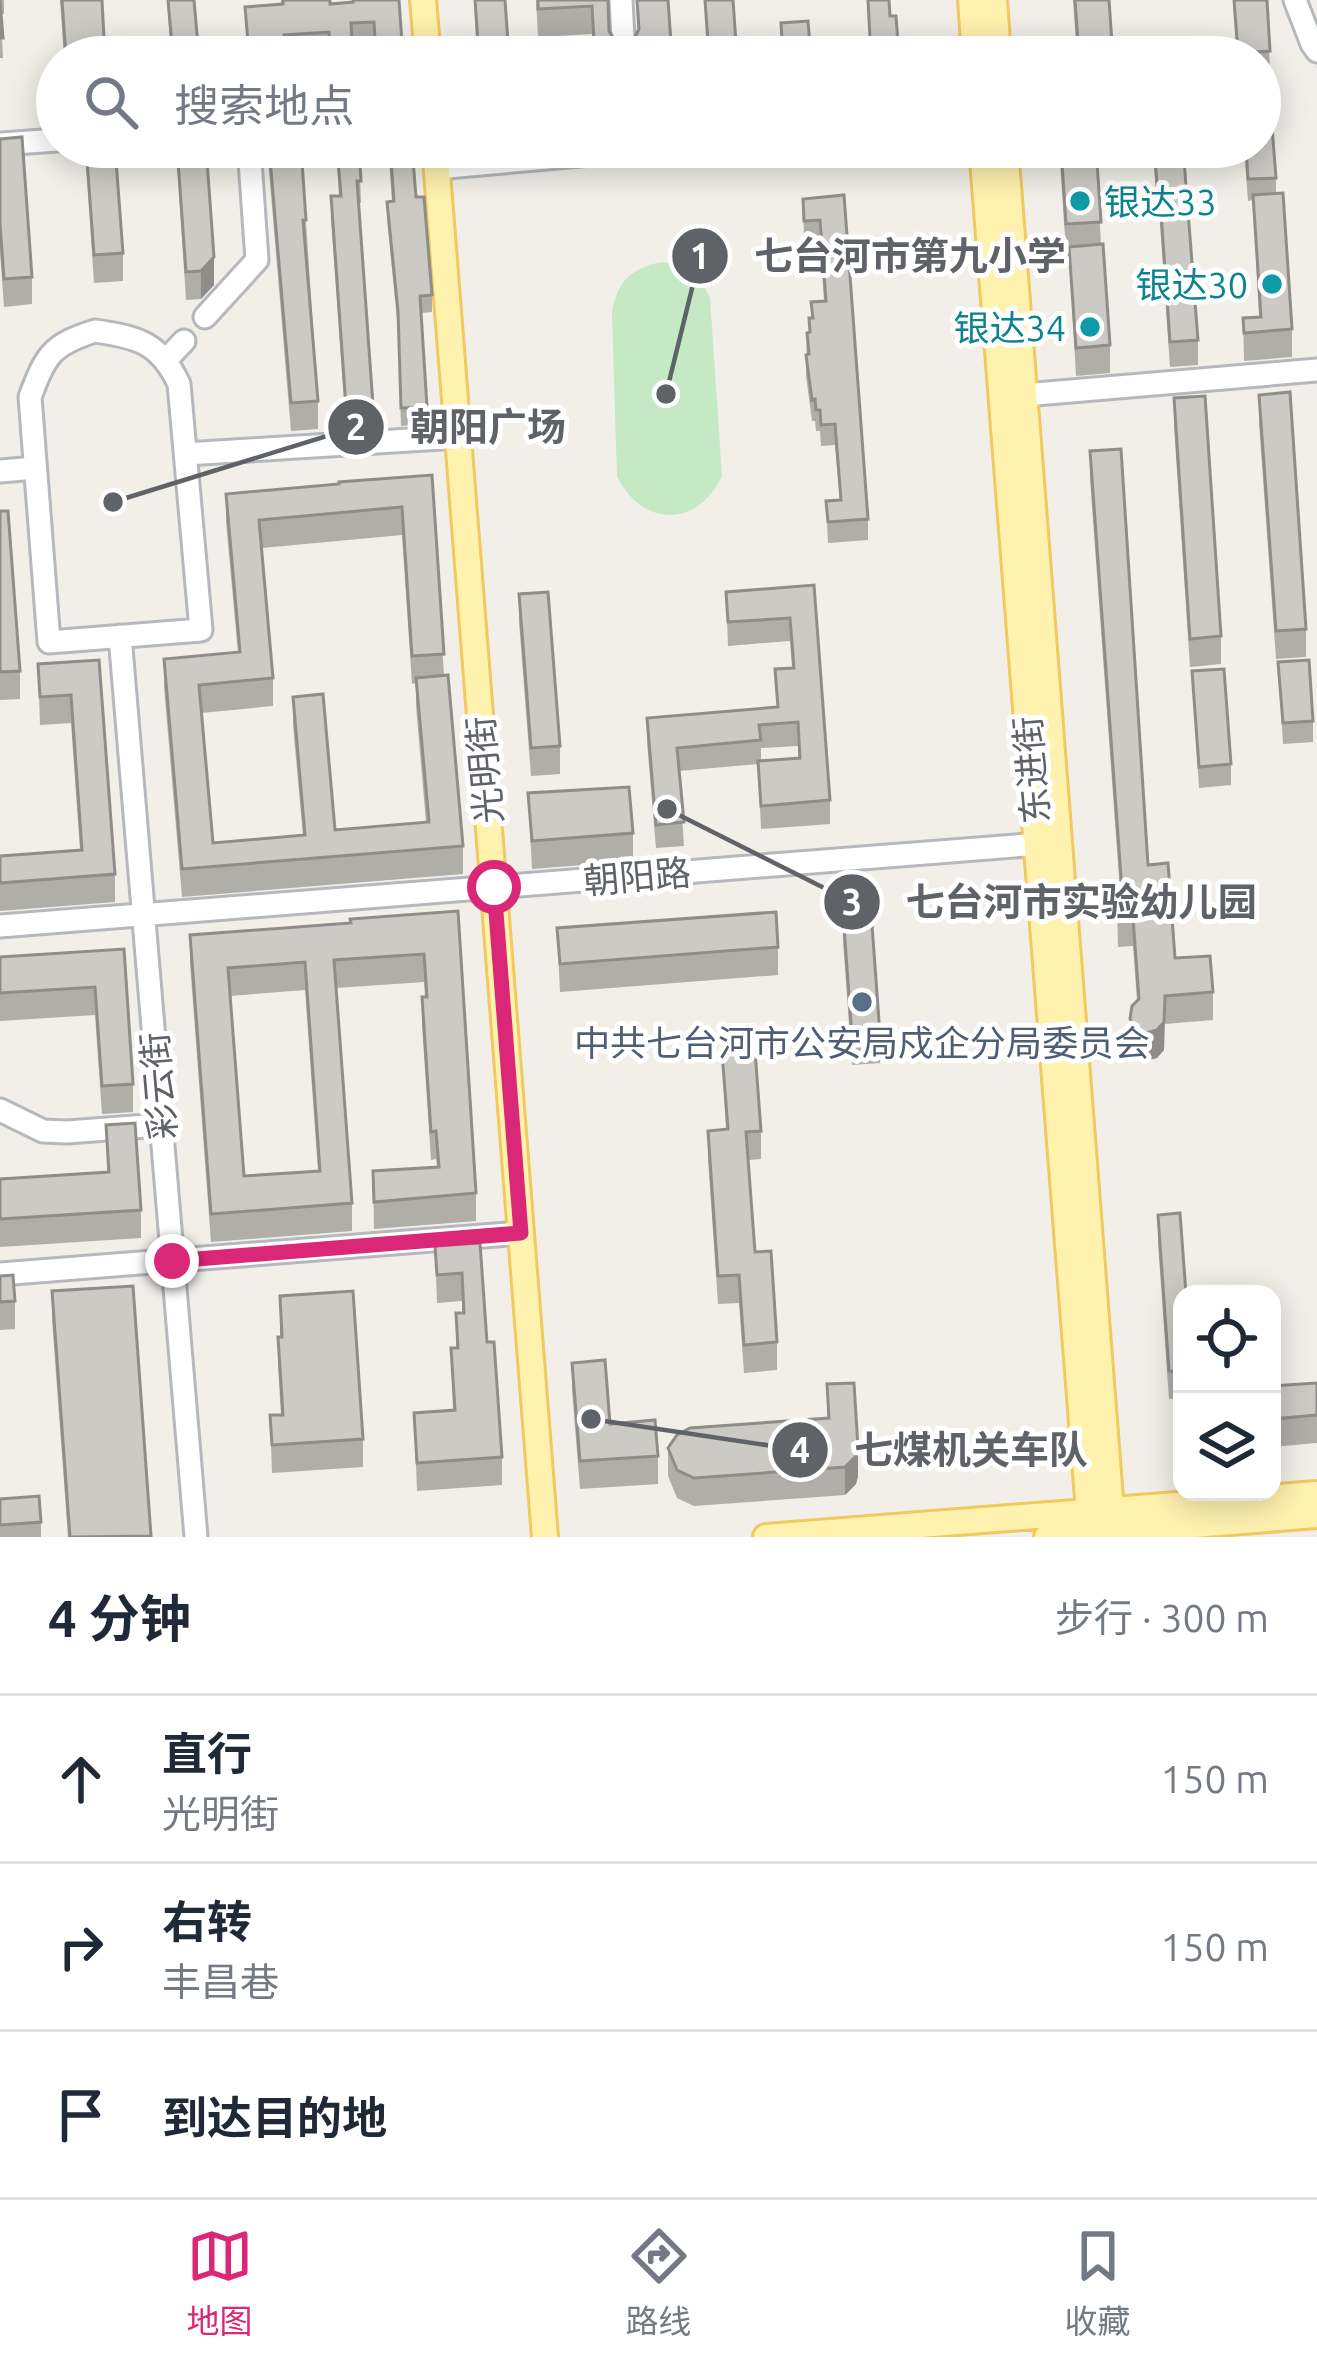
<!DOCTYPE html>
<html lang="zh">
<meta charset="utf-8">
<style>
:root{--surface:#fff;--page:#f6f6f7;--text:#1f2937;--muted:#747a83;--line:#e0e1e3;--accent:#db2777}
body{margin:0;font-family:Ubuntu,"Noto Sans SC",sans-serif;background:var(--page);color:var(--text)}
.controls{position:absolute;right:36px;bottom:36px;display:grid;overflow:hidden;border-radius:24px;box-shadow:0 6px 30px #0003}
.controls button{width:108px;height:108px;display:grid;place-items:center;padding:0;border:0;border-bottom:3px solid var(--line);background:var(--surface);color:var(--text);font:60px sans-serif}
.stop{position:absolute;width:36px;height:36px;margin:-27px;border:9px solid #db2777;border-radius:50%;background:#fff}
.stop.end{background:#db2777;border-color:#fff;box-shadow:0 3px 12px #0008}
.list{margin:0;padding:0;list-style:none}
h2{display:flex;justify-content:space-between;align-items:center;height:156px;margin:0;padding:0 48px;font-size:51px}
h2 small{font-size:39px;font-weight:400;color:var(--muted)}
.list li{display:grid;grid-template-columns:78px 1fr auto;gap:36px;align-items:center;box-sizing:border-box;height:168px;padding:0 48px;border-top:3px solid var(--line)}
.list b{display:block;font-size:45px;white-space:nowrap}
.list p{margin:0;font-size:39px;white-space:nowrap;color:var(--muted)}
.list em{font-size:39px;font-style:normal;color:var(--muted)}
.icon{flex:none;width:66px;height:66px;fill:none;stroke:currentColor;stroke-width:2;stroke-linecap:round;stroke-linejoin:round}
.map{position:relative;flex:none;width:1317px;height:1537px;overflow:hidden}
.search{position:absolute;background:var(--surface);box-shadow:0 6px 30px #0003;left:36px;right:36px;top:36px;height:132px;display:flex;align-items:center;gap:30px;box-sizing:border-box;padding:0 42px;border-radius:66px;color:var(--muted);font-size:45px}
.sheet{height:660px;background:var(--surface)}
nav{display:flex;justify-content:space-around;align-items:center;box-sizing:border-box;height:168px;border-top:3px solid var(--line);background:var(--surface);font-size:33px;color:var(--muted)}
nav a{display:grid;justify-items:center;gap:6px}
nav .on{color:var(--accent)}
.map>svg:first-child{display:block}
.green{fill:#c5e8c5}
.lines{fill:none;stroke-linecap:round;stroke-linejoin:round}
.minor-casing{stroke:#b5b8bc;stroke-width:27}
.major-casing{stroke:#f2c960;stroke-width:30}
.minor{stroke:#fff;stroke-width:21}
.major{stroke:#fff2af;stroke-width:24}
.wall{fill:#afaea9;fill-rule:evenodd}
.shaded-wall{fill:#8f8d8a}
.building{fill:#cccac5;stroke:#8f8d8a;stroke-width:3;fill-rule:evenodd}
.route{stroke:#db2777;stroke-width:15}
.culture-dot{fill:#0f9aa8;stroke:#fff;stroke-width:4.5}
.service-dot{fill:#5c6f8a;stroke:#fff;stroke-width:4.5}
.labels{text-anchor:middle;dominant-baseline:central;stroke-width:10;stroke-linejoin:round;paint-order:stroke}
.culture-label{font-size:36px;fill:#0d838f;stroke:#fff;text-anchor:end}
.street-label{font-size:36px;fill:#5f6368;stroke:#fff}
.service-label{font-size:36px;fill:#4e5e75;stroke:#fff}
.leader{fill:none;stroke:#5f6368;stroke-width:4.5}
.callout-dot{fill:#5f6368;stroke:#fff;stroke-width:4.5}
.mark-label{font-size:36px;text-anchor:middle;font-weight:bold;fill:#fff}
.callout-label{font-size:39px;text-anchor:middle;font-weight:bold;fill:#5f6368;stroke:#fff;stroke-width:10;stroke-linejoin:round;paint-order:stroke}
</style>
<div class="map">
<svg width="1317" height="1537" viewBox="0 0 1317 1537">
<rect width="100%" height="100%" fill="#f1efe8"/>
<path class="green" d="M663 262C687 266 700 276 710 298L722 476C698 528 642 528 617 476L612 313C616 282 632 267 663 262Z"/>
<g class="lines">
<g class="minor-casing">
<path id="minor" d="M621 0 624 57
M1295 0 1312 44 1317 51
M0 144 57 140
M436 168 671 147
M205 317 257 260 249 147
M95 331C138 337 160 343 179 384L201 630 49 642 30 397C46 355 51 345 95 331Z
M167 359 184 341
M1024 395 1317 370
M186 454 458 437
M0 471 35 468
M120 636 196 1537
M0 926 1052 843
M0 1110 43 1131 67 1132 161 1125
M0 1274 521 1233"/>
</g>
<g class="major-casing">
<path id="major" d="M423 0 428 57
M971 0 975 57
M994 0 998 57
M435 147 545 1537
M982 147 1091 1537
M1005 147 1113 1537
M766 1537 1317 1494
M1047 1537 1317 1515"/>
</g>
<use href="#minor" class="minor"/>
<use href="#major" class="major"/>
</g>
<path class="wall" d="M0 0H4V14H1L3 58H0Z
M60 0H102L105 57H64Z
M167 0H194L199 57H171Z
M281 0H330V4L352 3V0H399L403 57H375L374 43 352 45 353 57H329V54L248 57 245 7 281 4Z
M474 0H505L509 57H477Z
M536 0H608L609 31 616 42 626 44 633 41 638 32 636 0H668L672 57H593L592 34 538 37Z
M1073 0H1109L1113 57H1077Z
M1233 0H1267L1270 72H1260V57H1237Z
M0 139 32 277V304L4 307 0 252Z
M85 147H115L123 253V281L94 283Z
M176 147H206L214 285 201 299 186 300Z
M267 147H301L318 401V429L291 431Z
M336 147H359L361 203H358L373 427 346 429 331 218V196H339Z
M388 147H412L416 197 432 295V312L421 313 427 424 401 426 398 329 387 219V202L392 201Z
M1059 147H1096L1101 245 1110 345V373L1076 376 1069 252H1066Z
M1153 147H1183L1198 340V365L1170 367 1159 209H1157Z
M1244 147H1260L1276 178V193L1292 329V357L1244 361 1243 318 1259 317 1253 200 1248 201Z
M844 195 868 519V540L828 543 826 501 840 500 835 445 821 446 820 431H816L815 421H812L806 376 807 333 809 332V318H811V302L824 301 820 241 804 242 803 199Z
M1259 395 1306 629V657L1276 659 1259 423Z
M1174 398 1221 636V664L1190 667 1174 426Z
M1090 451 1148 865 1175 958 1213 992V1020L1165 1024 1164 1050 1157 1058 1146 1061 1136 1057 1130 1047V1019L1137 1001 1133 946 1118 947 1117 905H1121L1090 479Z
M432 475 444 676 463 846V874L182 897 164 687V659L238 653 226 522V494ZM402 535 412 684 416 683V706L426 822 335 830 293 697V725L303 836 213 843 201 713 273 706V678L262 548Z
M0 511 20 671V699L0 700Z
M814 585 830 800V824L761 829 758 764 679 771 684 846 656 848 647 742V718L777 707 775 669 792 668 790 641 728 646 726 592ZM798 746V758L761 761V748Z
M519 594 560 746V774L531 776 519 622Z
M99 660 115 874V902L0 911V883L80 850 71 723 40 725 38 664Z
M1278 662 1313 721V742L1283 744Z
M1192 671 1231 764V785L1199 788Z
M528 793 633 833V861L532 869Z
M458 911 476 1193V1221L374 1229 373 1171 437 1167 436 1159 431 1160 422 1025V997H425L424 982 336 988 352 1203V1231L211 1242 190 963V935L351 923ZM305 990 318 1171 244 1176 230 996Z
M843 913 880 1035V1063L852 1065 843 941Z
M557 928 778 947V975L560 992Z
M124 949 133 1084V1112L102 1114 95 1015 0 1021V957Z
M722 1053 761 1131V1159L748 1160 755 1252 777 1342V1370L744 1373 739 1303 718 1304 708 1159V1131L726 1130Z
M106 1125 141 1210V1238L0 1247V1179L107 1172Z
M1158 1215 1182 1294V1399H1169L1158 1243Z
M480 1243 487 1342 502 1457V1485L417 1491 414 1413 453 1410 451 1348H456V1313H462V1301L437 1303 435 1246Z
M0 1276 15 1301V1329L0 1330Z
M52 1291 151 1536 68 1537 52 1319Z
M280 1296 363 1439V1467L272 1473 270 1415H281L278 1365V1337H280Z
M572 1363 610 1424 658 1456V1484L580 1489 572 1390Z
M1317 1383V1443L1272 1447V1386Z
M827 1384 858 1476 856 1484 845 1495 694 1506 677 1498 668 1476V1448L827 1419Z
M0 1499 41 1522V1537H0Z"/>
<path class="shaded-wall" d="M214 257V285L201 299V271Z
M1165 996 1164 1050 1157 1058 1146 1061V1033Z
M858 1448V1476L856 1484 845 1495V1467Z"/>
<path class="building" d="M0 0 3 38H0Z
M62 0H102L105 57H66Z
M168 0H194L199 57H173Z
M283 0H330V4L353 2V0H399L403 57H376L374 22 351 23 353 57H331L329 32 284 35 285 57H263L262 41 248 42 245 7 283 4Z
M475 0H505L509 57H479Z
M538 0H608L609 31 616 42 626 44 633 41 639 29 637 0H668L672 57H595L592 6 538 9Z
M705 0H733L737 57H709Z
M868 0H889L890 16H896L899 57H871Z
M1075 0H1109L1113 57H1079Z
M1234 0H1267L1270 51 1238 53Z
M808 21 811 57H783L781 23Z
M1260 88H1269L1276 178 1248 179 1246 147H1260Z
M22 137 32 277 4 279 0 224V139Z
M86 147H115L123 253 94 255Z
M177 147H206L214 257 201 271 186 272Z
M269 147H301L306 220H303L318 401 291 403Z
M337 147H359L361 181H357L373 405 346 407 331 196H341Z
M390 147H412L416 197H424L432 295 420 296 427 407 401 408 398 311 387 202 394 201Z
M1061 147H1096L1101 222 1066 224Z
M1154 147H1183L1198 340 1170 342 1159 184H1157Z
M1283 193 1292 329 1244 333 1243 318 1261 317 1253 195Z
M844 195 868 519 828 522 826 501 841 500 835 424 821 425 820 410H816L815 399 812 400 806 355 809 354 807 333 810 332 809 318H813L811 302 826 301 820 220 804 221 803 199Z
M1103 244 1110 345 1076 348 1069 247Z
M1290 392 1306 629 1276 631 1259 395Z
M1205 396 1221 636 1190 639 1174 398Z
M1121 449 1148 865 1168 863 1175 958 1210 956 1213 992 1165 996 1164 1022 1157 1030 1146 1033 1136 1029 1130 1019 1132 1006 1139 999 1133 918 1118 919 1117 905 1123 904 1090 451Z
M432 475 444 654 412 656 402 507 259 520 273 678 199 685 213 843 305 835 293 697 323 694 335 830 429 822 416 678 448 675 463 846 182 869 164 659 240 652 226 494 339 484V482Z
M0 511H8L20 671 0 672Z
M814 585 830 800 761 806 758 761 800 758 798 722 759 725 761 740 677 748 684 822 656 825 647 718 778 707 775 669 794 668 790 618 728 622 726 592Z
M548 592 560 746 531 748 519 594Z
M99 660 115 874 0 883V856L82 850 71 695 40 697 38 664Z
M1309 660 1313 721 1283 723 1278 662Z
M1224 669 1231 764 1199 767 1192 671Z
M629 787 633 833 532 841 528 793Z
M458 911 476 1193 374 1202 373 1171 439 1167 436 1131 431 1132 422 997H427L424 954 334 960 352 1203 211 1214 190 935 351 923 350 919ZM305 962 320 1171 244 1176 228 968Z
M871 911 880 1035 852 1037 843 913Z
M776 912 778 947 560 964 557 928Z
M124 949 133 1084 102 1086 95 987 0 993V957Z
M755 1051 761 1131 746 1132 755 1252 771 1251 777 1342 744 1345 739 1275 718 1276 708 1131 728 1129 722 1053Z
M135 1123 141 1210 0 1219V1179L109 1172 106 1125Z
M1180 1213 1186 1294H1182V1371H1169L1158 1215Z
M480 1243 487 1342H494L502 1457 417 1463 414 1413 455 1410 451 1348H458L456 1313H464L462 1273 437 1275 435 1246Z
M13 1275 15 1301 0 1302V1276Z
M133 1286 151 1536 70 1537 52 1291Z
M353 1291 363 1439 272 1445 270 1415H283L278 1337H282L280 1296Z
M605 1360 610 1424 655 1420 658 1456 580 1461 572 1363Z
M854 1383 858 1448 856 1456 845 1467 694 1478 677 1470 668 1448 677 1435 690 1428 829 1418 827 1384Z
M1317 1383V1415L1272 1419V1386Z
M39 1496 41 1522 0 1525V1499Z"/>
<g class="lines">
<path class="route" d="M172 1261 521 1233 494 887"/>
</g>
<g class="culture-dot">
<circle cx="1080" cy="201" r="12"/>
<circle cx="1272" cy="284" r="12"/>
<circle cx="1090" cy="327" r="12"/>
</g>
<circle class="service-dot" cx="862" cy="1002" r="12"/>
<g class="labels">
<g class="culture-label">
<text x="1104" y="201" text-anchor="start">银达33</text>
<text x="1248" y="284">银达30</text>
<text x="1066" y="327">银达34</text>
</g>
<g class="street-label">
<text transform="translate(484 770) rotate(-95)">光明街</text>
<text transform="translate(1031 770) rotate(-95)">东进街</text>
<text transform="translate(637 876) rotate(-5)">朝阳路</text>
<text transform="translate(158 1086) rotate(-95)">彩云街</text>
</g>
<g class="service-label">
<text x="862" y="1042">中共七台河市公安局戍企分局委员会</text>
</g>
</g>
<path class="leader" d="M666 394L700 256M113 502L356 427M667 809L852 902M591 1419L800 1450"/>
<g class="callout-dot">
<circle cx="666" cy="394" r="12"/>
<circle cx="113" cy="502" r="12"/>
<circle cx="667" cy="809" r="12"/>
<circle cx="591" cy="1419" r="12"/>
<circle cx="700" cy="256" r="30"/>
<circle cx="356" cy="427" r="30"/>
<circle cx="852" cy="902" r="30"/>
<circle cx="800" cy="1450" r="30"/>
</g>
<g class="mark-label">
<text x="700" y="269">1</text>
<text x="356" y="440">2</text>
<text x="852" y="915">3</text>
<text x="800" y="1463">4</text>
</g>
<g class="callout-label">
<text x="910" y="270">七台河市第九小学</text>
<text x="488" y="441">朝阳广场</text>
<text x="1081" y="916">七台河市实验幼儿园</text>
<text x="971" y="1464">七煤机关车队</text>
</g>
</svg>
<div class="controls">
<button><svg class="icon" aria-label="locate" viewBox="0 0 24 24"><circle cx="12" cy="12" r="6"/><path d="M12 2v4M12 18v4M2 12h4M18 12h4"/></svg></button>
<button><svg class="icon" aria-label="layers" viewBox="0 0 24 24"><path d="M12 4l9 5-9 5-9-5zM3 14l9 5 9-5"/></svg></button>
</div>
<div class="stop" style="left:494px;top:887px"></div>
<div class="stop end" style="left:172px;top:1261px"></div>
<div class="search"><svg class="icon" aria-label="search" viewBox="0 0 24 24"><circle cx="10" cy="10" r="6"/><path d="M15 15l6 6"/></svg>搜索地点</div>
</div>
<section class="sheet">
<h2>4 分钟<small>步行 · 300 m</small></h2>
<ul class="list">
<li><svg class="icon" aria-label="ahead" viewBox="0 0 24 24"><path d="M12 20V5M6 11l6-6 6 6"/></svg><div><b>直行</b><p>光明街</p></div><em>150 m</em></li>
<li><svg class="icon" aria-label="right" viewBox="0 0 24 24"><path d="M7 20v-9h11M14 6l5 5-5 5"/></svg><div><b>右转</b><p>丰昌巷</p></div><em>150 m</em></li>
<li><svg class="icon" aria-label="arrive" viewBox="0 0 24 24"><path d="M6 21V4h12l-3 4 3 4H6"/></svg><div><b>到达目的地</b></div></li>
</ul>
</section>
<nav>
<a class="on"><svg class="icon" aria-label="map" viewBox="0 0 24 24"><path d="M3 6l6-2 6 2 6-2v14l-6 2-6-2-6 2zM9 4v14M15 6v14"/></svg>地图</a>
<a><svg class="icon" aria-label="directions" viewBox="0 0 24 24"><path d="M12 3l9 9-9 9-9-9zM9 14v-3h6M13 9l2 2-2 2"/></svg>路线</a>
<a><svg class="icon" aria-label="saved" viewBox="0 0 24 24"><path d="M7 4h10v16l-5-4-5 4z"/></svg>收藏</a>
</nav>
